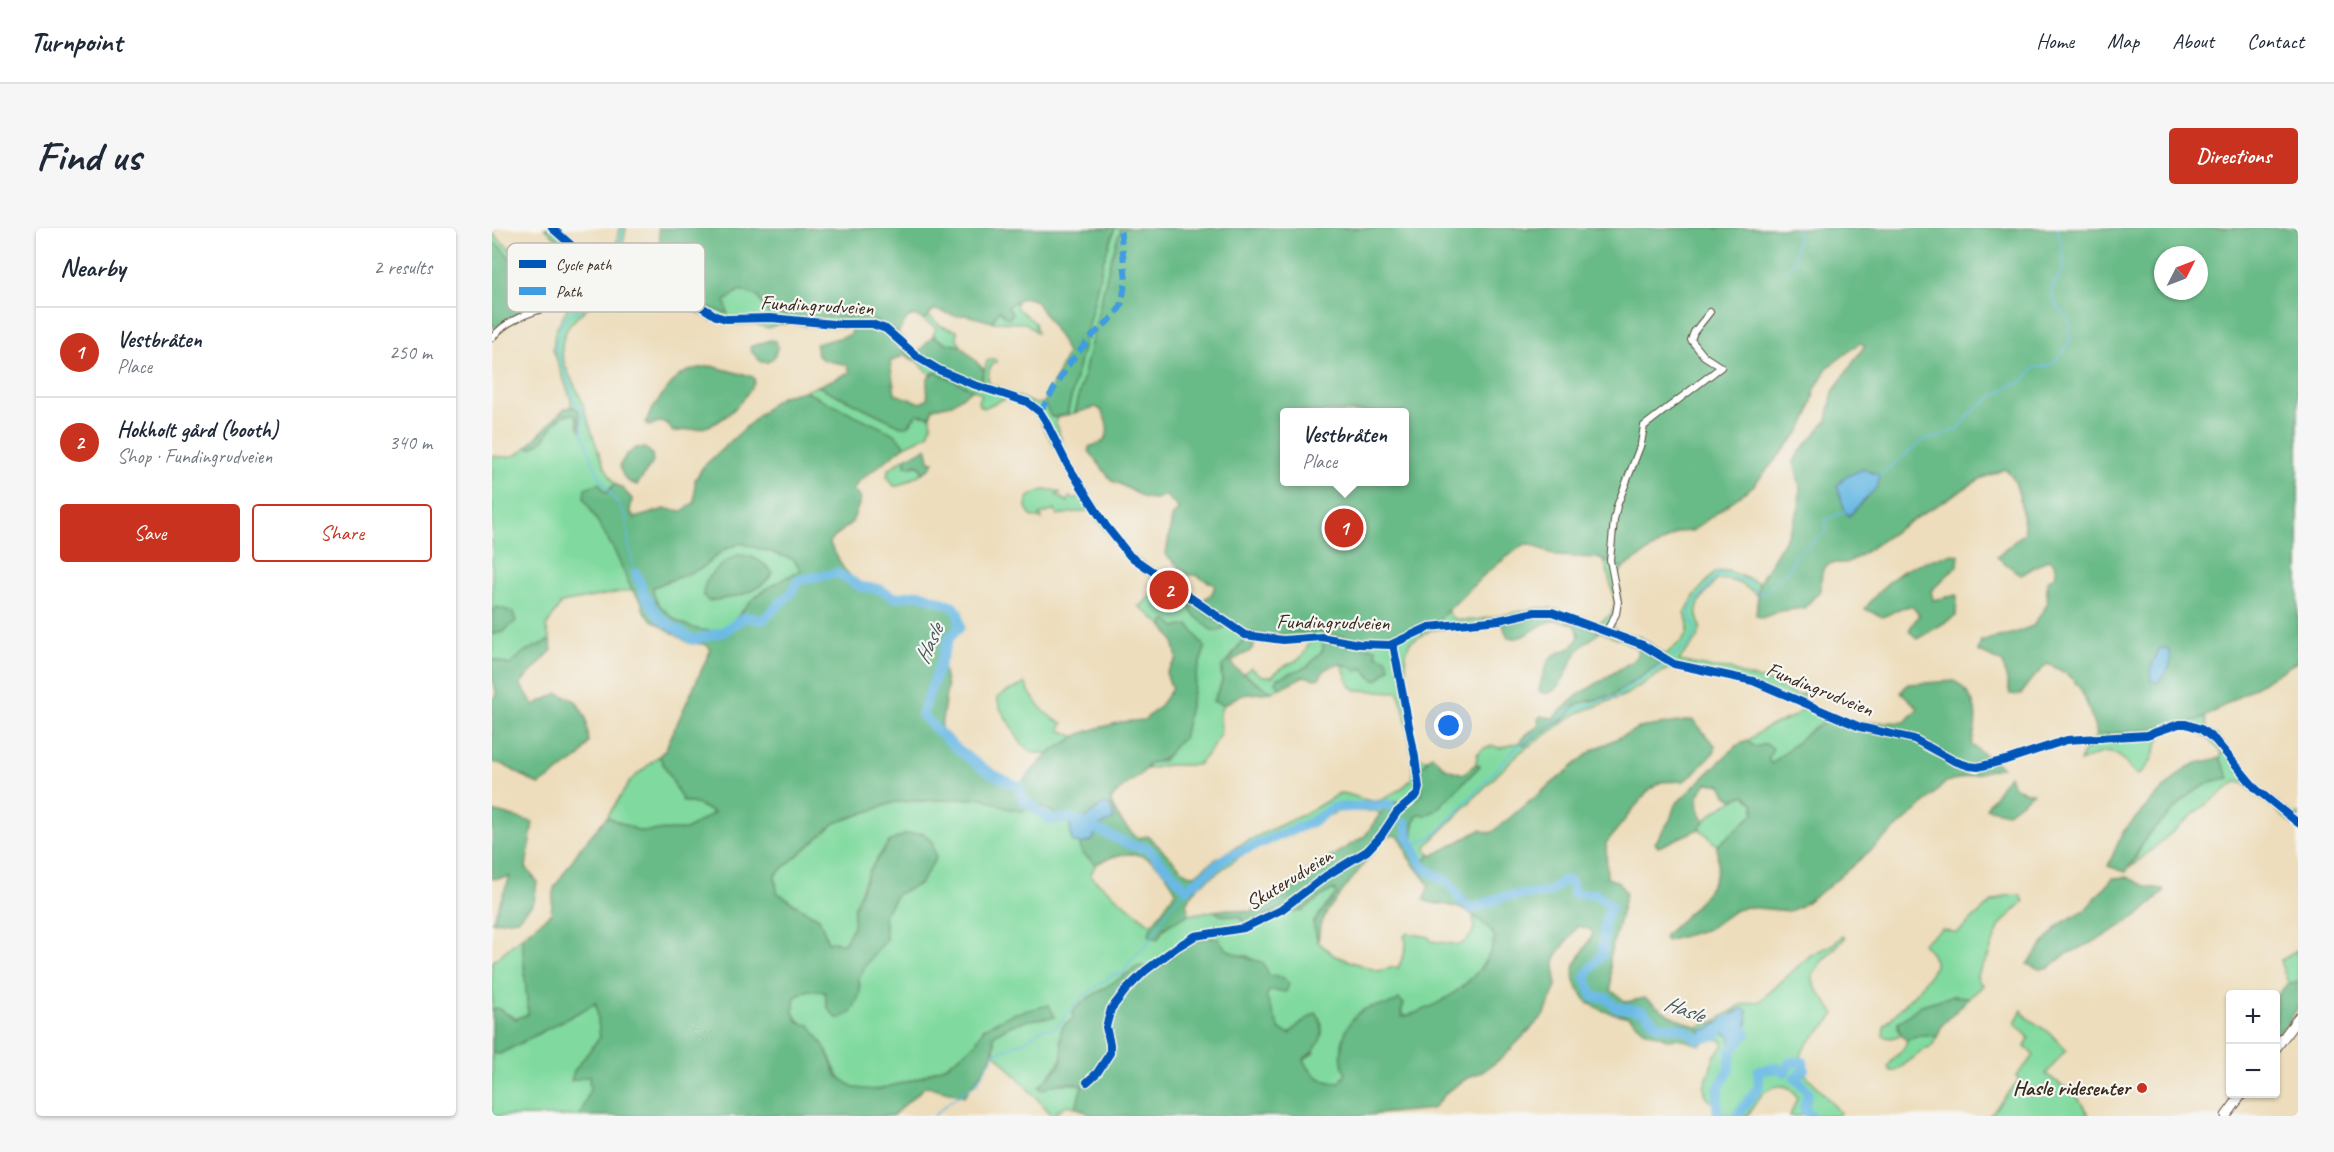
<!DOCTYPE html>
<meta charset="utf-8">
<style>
:root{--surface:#fff;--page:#f6f6f7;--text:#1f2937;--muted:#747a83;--line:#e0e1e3;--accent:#c8321e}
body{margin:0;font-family:Caveat,sans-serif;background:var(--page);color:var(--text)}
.controls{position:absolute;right:18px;bottom:18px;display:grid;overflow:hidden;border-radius:6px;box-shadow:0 2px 4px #0004}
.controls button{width:54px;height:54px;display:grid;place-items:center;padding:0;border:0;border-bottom:2px solid var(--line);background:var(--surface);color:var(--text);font:30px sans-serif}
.compass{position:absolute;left:1662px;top:18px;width:54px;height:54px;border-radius:50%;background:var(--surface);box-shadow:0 2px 4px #0004;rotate:48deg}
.you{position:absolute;left:957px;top:498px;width:21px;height:21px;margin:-15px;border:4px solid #fff;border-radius:50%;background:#1a73e8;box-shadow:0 0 0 9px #1a73e833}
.badge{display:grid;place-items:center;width:39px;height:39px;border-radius:50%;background:var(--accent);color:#fff;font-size:20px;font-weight:700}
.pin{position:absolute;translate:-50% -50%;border:3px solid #fff;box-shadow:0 2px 6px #0006}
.popup{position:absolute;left:788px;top:180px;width:129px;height:78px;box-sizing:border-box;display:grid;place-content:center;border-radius:6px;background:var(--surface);filter:drop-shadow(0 2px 4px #0005);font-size:20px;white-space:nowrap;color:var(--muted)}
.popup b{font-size:22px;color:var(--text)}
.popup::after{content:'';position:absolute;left:50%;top:100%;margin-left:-12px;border:12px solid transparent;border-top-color:var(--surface)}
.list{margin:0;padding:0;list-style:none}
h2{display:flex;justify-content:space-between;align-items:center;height:78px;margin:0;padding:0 24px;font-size:26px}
h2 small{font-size:20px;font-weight:400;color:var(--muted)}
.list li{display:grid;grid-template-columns:39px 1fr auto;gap:18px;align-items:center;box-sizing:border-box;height:90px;padding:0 24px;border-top:2px solid var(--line)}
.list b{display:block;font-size:22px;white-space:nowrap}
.list p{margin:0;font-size:20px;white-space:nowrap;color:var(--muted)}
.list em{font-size:20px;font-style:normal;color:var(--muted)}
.actions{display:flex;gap:12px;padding:18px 24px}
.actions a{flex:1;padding:14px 0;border:2px solid var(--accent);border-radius:6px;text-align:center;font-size:21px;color:var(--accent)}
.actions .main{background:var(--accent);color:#fff}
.map{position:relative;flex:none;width:1806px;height:888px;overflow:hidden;border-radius:6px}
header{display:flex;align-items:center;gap:36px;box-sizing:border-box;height:84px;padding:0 30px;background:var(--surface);border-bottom:2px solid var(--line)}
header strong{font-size:28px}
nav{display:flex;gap:33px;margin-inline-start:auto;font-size:21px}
.intro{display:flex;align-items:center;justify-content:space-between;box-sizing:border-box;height:144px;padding:0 36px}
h1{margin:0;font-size:42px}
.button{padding:15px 27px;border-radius:6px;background:var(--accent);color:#fff;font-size:21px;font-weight:700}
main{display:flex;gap:36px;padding:0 36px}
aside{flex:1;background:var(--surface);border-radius:6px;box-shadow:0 2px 4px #0004}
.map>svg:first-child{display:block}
.green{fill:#80da9f;stroke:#5e825e;stroke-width:1.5}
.forest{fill:#68ba86;stroke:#527252;stroke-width:1.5;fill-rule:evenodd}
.water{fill:#69b9e4;stroke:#527281;stroke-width:1.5}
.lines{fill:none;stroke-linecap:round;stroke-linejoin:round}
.stream{stroke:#69b9e4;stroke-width:1.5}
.river{stroke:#69b9e4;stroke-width:10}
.minor-casing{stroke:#564536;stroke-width:8}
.tertiary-casing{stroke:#564536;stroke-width:10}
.primary-casing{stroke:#564536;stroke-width:11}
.minor{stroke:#fff;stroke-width:6}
.tertiary{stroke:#fff;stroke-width:8}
.primary{stroke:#fff;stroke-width:9}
.quiet{stroke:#3f9ce0;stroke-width:6;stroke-dasharray:12 6;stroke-linecap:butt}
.cycleway-casing{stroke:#f6f6f2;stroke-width:11}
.cycleway{stroke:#0057b8;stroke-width:8}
.poi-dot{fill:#c8321e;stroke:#f6f6f2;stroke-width:2}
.labels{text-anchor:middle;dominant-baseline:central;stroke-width:4.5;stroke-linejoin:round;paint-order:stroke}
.street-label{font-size:21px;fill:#3b2a1e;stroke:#f6f6f2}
.poi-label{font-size:21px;font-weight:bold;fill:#3b2a1e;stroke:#f6f6f2;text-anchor:end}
.water-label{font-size:22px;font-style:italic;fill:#495559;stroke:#f6f6f2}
.key{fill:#f6f6f2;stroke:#beb9b2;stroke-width:1.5}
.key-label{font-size:16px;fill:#3b2a1e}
</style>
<header>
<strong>Turnpoint</strong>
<nav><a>Home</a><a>Map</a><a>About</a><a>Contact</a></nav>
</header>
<div class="intro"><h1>Find us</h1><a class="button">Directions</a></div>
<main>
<aside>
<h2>Nearby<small>2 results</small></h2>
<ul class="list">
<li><span class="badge">1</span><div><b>Vestbråten</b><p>Place</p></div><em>250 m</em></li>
<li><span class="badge">2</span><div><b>Hokholt gård (booth)</b><p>Shop · Fundingrudveien</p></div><em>340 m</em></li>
</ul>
<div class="actions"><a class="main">Save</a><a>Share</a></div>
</aside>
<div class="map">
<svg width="1806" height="888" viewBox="0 0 1806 888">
<rect width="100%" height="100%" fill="#f6f6f2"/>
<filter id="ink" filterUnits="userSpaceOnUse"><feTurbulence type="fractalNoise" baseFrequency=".0167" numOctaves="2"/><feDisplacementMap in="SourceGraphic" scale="12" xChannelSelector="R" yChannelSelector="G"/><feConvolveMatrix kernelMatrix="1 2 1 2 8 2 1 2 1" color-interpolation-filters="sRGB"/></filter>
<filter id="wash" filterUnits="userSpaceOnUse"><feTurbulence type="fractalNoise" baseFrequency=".008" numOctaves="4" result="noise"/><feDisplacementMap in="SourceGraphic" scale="24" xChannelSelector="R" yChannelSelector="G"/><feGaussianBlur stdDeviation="1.35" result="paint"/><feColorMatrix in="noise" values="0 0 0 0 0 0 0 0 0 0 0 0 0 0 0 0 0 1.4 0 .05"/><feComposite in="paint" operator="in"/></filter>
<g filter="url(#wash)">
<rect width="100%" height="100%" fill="#edddbc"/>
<path class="green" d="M53 0H66L88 20 118 41 121 40 127 0H134L127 39 134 47 168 53 172 50 182 58 233 73 248 62 265 68 277 86 377 91 391 96 406 105 420 122 482 154 489 155 495 133 502 131 505 134 501 135C497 141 495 149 497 156L543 176 552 175 559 189 566 190 564 195 576 233 625 309 640 328 721 380 769 407 823 404 876 412 897 410 942 395 955 382 959 389C981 400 1028 380 1052 380 1071 380 1088 389 1106 395 1130 384 1123 371 1117 350 1115 343 1115 337 1111 332L1131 340 1124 351 1128 371 1121 397 1123 402 1149 409 1173 427C1190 411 1202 411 1193 385L1203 367 1223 344 1236 343 1267 355 1265 367C1254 358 1240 349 1225 352 1218 360 1202 375 1205 388 1206 393 1209 397 1208 402 1206 415 1193 421 1187 433L1221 440 1238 441 1254 448 1273 452 1306 468 1312 465 1309 476 1264 458 1182 439 1175 441 1133 467 1086 485 1027 525 934 618 935 623 938 626 935 631H930C920 614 917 604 926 586L943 583 987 539 984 536 985 526 992 520 1001 518 1008 520 1028 514 1032 517 1066 493 1071 492 1085 476 1121 467 1170 434 1130 412 1070 389 939 402 918 414 914 424V464L923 521 928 530 936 531 929 540 930 566 919 575 900 574 888 586 884 583H847L753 625 705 659 703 647C735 620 771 606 808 588 822 582 834 573 848 565 860 565 871 574 884 573 891 572 896 569 901 565 908 561 914 559 919 551 925 538 912 478 906 464L864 462C851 456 857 444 848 436H855L865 443 871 440 882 452 887 451 898 439 884 427V420L861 419 840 414 816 438 784 454 788 460 779 464 752 445 759 440 770 448H780C796 430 813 438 817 412L779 414 752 410 729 443 730 454 721 473 731 477C724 490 731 494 728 505 726 513 711 533 705 537H676L655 541 657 535 671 533 692 506 705 444 713 420 684 399 672 394 671 398 647 378 650 377 670 355C637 339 619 310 599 282L565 287 563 282 548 287 550 291 539 288 534 279 535 271C544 262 557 259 569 265L564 267 576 274 577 269 582 271 588 269 589 265 544 186 531 176 512 171 492 180 487 177 486 173 490 167 487 164 444 144 438 146 406 115 382 99H324L296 95 286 96 276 100 263 96H240L219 92C199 80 141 41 118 56 110 61 104 72 96 79 83 91 70 100 70 120 69 136 83 156 89 171 100 201 105 230 123 256L114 265 92 270 122 322 140 362 69 375 54 399 58 412 32 424 18 438 0 431V405L2 406 20 384 5 379 0 384V228C15 230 24 230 35 219L40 220C52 208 63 188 80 185L84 187 86 199 89 195 82 180 79 179V172L61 121 63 104 76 79 71 74V59C84 63 90 61 99 50L103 51 108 47Z
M623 0H629L618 34 583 185 575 187 611 34Z
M0 5 17 20C44 8 50 8 73 28L71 51 25 37 7 18 0 15Z
M525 73 524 79 543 95 545 105 534 95 500 94 507 82 520 85 516 80 518 76Z
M437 88 449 98 465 103V111L469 118 453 115 441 108 444 100 430 91Z
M326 158 409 198 419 196 421 189 425 186 438 188 440 195 436 207 413 218 409 213 312 163Z
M413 230V237L429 238 430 245 407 258H402L395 248 397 241Z
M249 314 301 331 310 342C293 350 276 358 262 371 252 379 243 395 232 400 216 408 192 399 179 389 170 380 159 372 161 359L210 340 231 322Z
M533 455C540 471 554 490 571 495L568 502 585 509 557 525H541L529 515 508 480 505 470C513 462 523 462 533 455Z
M1312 479 1340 490 1323 499 1278 537 1274 516 1263 519 1255 513 1275 499 1303 488Z
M1713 489 1715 500 1726 509 1769 562 1804 589 1806 586V601L1751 555 1744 554 1704 584 1639 639 1655 608 1699 565 1721 553 1737 550 1728 530 1730 525C1718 509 1701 499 1681 500Z
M1667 499 1673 503C1659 519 1667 531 1646 547 1639 544 1637 539 1632 533 1619 518 1604 526 1588 534L1591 525 1605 507 1656 502Z
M167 528 191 573 207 577 222 585 194 602 147 603 115 589 139 552Z
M1253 567 1262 576V586L1225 618 1216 608 1207 601C1215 586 1237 573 1253 567Z
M492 570C516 581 523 585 549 578L577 593 580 613 588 616 590 625 604 636 598 648 657 695 663 694 659 699 666 711C675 689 701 685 722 683L729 687 748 689 751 695 781 685 791 679 810 683 835 664 843 661 844 666 821 695 826 714 843 728 886 743 903 739 906 740C910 730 918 718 912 708L916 705 937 709 939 713 968 717C980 708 984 705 981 688L995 697 1003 709C995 749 949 779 911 789L907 771 898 779 875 780 854 846 848 855C831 855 818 847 812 831L822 825 807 796 798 806 787 802 774 768 778 762 776 747 756 728 744 727 730 718 699 715 665 741 581 791 568 811C575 825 568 837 557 847L560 856H586L590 858 584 879 575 877 565 883 564 888H561L502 824 503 815 501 809C520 793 539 791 562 789L557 778 492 800C489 805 487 812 483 816 464 838 389 872 361 859 341 849 343 836 333 820 324 806 309 799 299 782L303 769 316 762 333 763 336 781 368 766 367 749 375 735 394 712 392 687 405 666 428 656 414 606 397 614 377 643 362 681V699L352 715 336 714 327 690 310 681 285 664 283 647 343 595 403 574Z
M1528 667 1532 673 1508 697 1495 731 1485 747 1486 753 1492 757 1478 769C1447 767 1430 776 1406 795V802L1410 807 1398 810 1391 808 1392 798 1428 760 1443 738V733L1438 723 1430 715 1450 701 1465 705 1500 674 1513 668Z
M1351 708 1353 710 1330 733 1320 748 1323 759 1343 786C1331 805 1304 815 1309 841L1348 884 1346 888H1313L1310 886 1307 888H1298L1305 870C1297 850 1276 858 1266 871 1262 877 1259 883 1255 888 1244 888 1235 888 1227 881V875L1223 873 1220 875 1214 868 1212 859 1223 827 1231 819V814L1226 811 1214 813 1212 809C1222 801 1230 802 1239 809L1240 813 1251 811 1256 791 1246 782 1218 800 1208 802 1205 799 1224 793 1249 777 1268 773 1320 726 1338 718Z
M30 709 36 786 24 791 5 780 0 782V734Z
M1806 722V754L1796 755 1788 733Z
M104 775 108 809 82 843 80 852 97 847 98 861 88 888H0V825L8 826Z
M1530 782 1534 789 1558 805 1574 822 1554 846 1585 868 1596 886 1595 888H1497L1527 852 1524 848 1542 828 1533 818 1537 810 1523 795Z
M1435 806 1445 809 1440 818 1433 821 1404 843H1399L1396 839C1401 828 1413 824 1415 813L1419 809Z"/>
<path class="forest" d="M166 0H623L611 34 575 187 559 189 552 175 575 126 570 113 544 73C533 67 528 71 518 76L516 80 520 85 519 89 515 90 507 82 500 94 474 87 464 88 444 82 440 83 435 90 430 91 422 87 415 90 406 105 391 96 377 91 277 86 265 68 248 62 233 73 236 86 213 78 172 50 170 22Z
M629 0H1806V433L1713 489 1673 503 1666 499 1656 502 1605 507C1593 472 1593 450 1555 436L1537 454 1529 467 1518 466 1511 435 1486 423 1489 413 1520 406 1541 398 1555 377V354L1564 346 1562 335 1556 331 1529 347 1505 329 1533 304C1530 288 1528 249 1513 241L1488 251 1411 298 1364 330 1354 335H1340L1333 338 1330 344 1328 363 1312 380 1288 383 1270 390 1264 387 1267 355 1300 299 1307 280 1308 259 1302 234 1306 226 1335 192 1341 164 1373 117 1368 115 1335 140 1323 161 1317 186 1308 203 1261 258 1200 303 1186 304 1131 340 1106 330 1064 328 1039 316 1031 317 994 345 943 395 897 410 876 412 823 404 769 407 754 403 738 394 711 372 720 366 723 357 704 347H696L674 327 680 289 687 281 673 267 664 271 653 270 628 256 620 253 597 223V219C602 217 608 216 612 212 619 205 614 190 609 182L604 179 583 185 618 34ZM1671 27H1707V63H1671ZM792 184H912V254H792Z
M0 15 7 18 25 37 71 51 69 62 53 58 38 71 31 84 6 98 0 99Z
M359 99C401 100 392 109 421 130L422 132 412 127 398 134 403 166 429 175 435 171C438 160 429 150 444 144L481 161 460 176 441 180 438 188 425 186 415 198H409L326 158 358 144 355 137C340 132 323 137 324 116L358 107Z
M441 108 453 115 469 118 492 142 488 155 461 146 425 126Z
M278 112 283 113 286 119 282 129 276 134H269L259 123 258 119Z
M219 138 261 149 263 153C252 173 233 195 210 200 200 202 190 202 181 204L175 195 166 194 157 198 154 195C157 184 162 179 168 170 185 147 189 142 219 138Z
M312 163 403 206 413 218 366 254 361 262 369 271 360 294 337 314 352 341 369 359 387 361 403 370 427 366 460 378 466 384 468 399 457 410 451 440 455 459 449 499 450 508 507 551 527 557 557 525 588 506 603 501 629 494 652 492 667 479 680 461 674 445 685 431 681 412 671 398 672 394 675 392 684 399 697 397 713 420 705 444 691 511C673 523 682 531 657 535 651 551 628 556 619 572 622 586 635 602 646 610L656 608 695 646 703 647 705 659 694 675 697 686 671 700 666 711 657 708 659 699 684 663C664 626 642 616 604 636L590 625 588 616 600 613 607 598 610 577 590 593H577L549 578 530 583 514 580 492 570 403 574 343 595 283 647 285 664 310 681 327 690 336 714 352 715 361 699 362 681 377 643 397 614 414 606 431 605 440 614 444 630 428 656 405 666 392 687 394 712 375 735 367 749 368 766 359 785 346 791 336 781 333 764 316 762 303 769 301 785 307 795 318 797 332 818 345 848 363 860 384 862 425 851 457 836 483 816 492 800 520 786 557 777 563 789C540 791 520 793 501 808 508 828 483 852 472 868L434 858 400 888H88L98 861 97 848 79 853 82 843 108 809 104 775 8 826 0 825V782L5 780 24 791 36 786 30 709 59 685 62 660 89 619 115 589 147 603 194 602 222 585 207 577 191 573 167 528 173 522 219 421 213 416 197 415 160 392 152 384 150 374 140 362 122 322 92 270 93 260 107 255 114 265 123 256 130 260 140 271 138 283 143 290 173 281 190 283 203 274V252L211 239 281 174 291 168ZM249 315 301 331 309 342C292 351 276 358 261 371 252 379 243 395 232 400 216 407 192 399 179 388 170 380 160 372 161 359L210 340 231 322Z
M82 179 87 183 89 203 84 187C68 181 60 201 52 211 49 215 44 217 40 220L35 219 69 184 73 180Z
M144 220H153L160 226 161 234 145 257C133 253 130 249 128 237L134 227Z
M435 220 437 233 442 234 437 241 430 245 428 237 424 236 418 239 413 237V230Z
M1461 326 1467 327 1466 337 1439 363 1441 372 1465 367 1464 388 1425 411 1417 402 1427 387 1420 378 1409 380 1391 389 1373 381C1401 343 1417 337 1461 326Z
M245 327C261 327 270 333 281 345 267 366 240 370 216 373L211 367C212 346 229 337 245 327Z
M695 370 734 399 727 403 719 402 700 385Z
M5 379 21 384 24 393 11 404 2 406 0 405V384Z
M1042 387 1070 389 1108 404C1100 411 1088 418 1083 427 1077 438 1065 475 1047 463 1048 455 1055 432 1061 428 1072 420 1081 424 1087 408L1084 398C1049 380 1044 413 1016 410L1010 395Z
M752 410 764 412C759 430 748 423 740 435L743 440 779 464 748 467 732 477 721 473 730 454V438L738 432Z
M58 412 60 422 28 456 42 477 66 465 84 473 94 490 97 514 88 529 47 557 10 536 0 534V471L5 467 0 450V431L18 437 32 424Z
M831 414C849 413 866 420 884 420V427L895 431 898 439 887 451 882 452 871 440 865 443C849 432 837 434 827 450L822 451 812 448 788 460 784 454 786 450 816 438 831 422Z
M1146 420 1171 434 1121 467 1085 476 1076 488 1032 517 1028 514C1031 507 1041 503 1047 497L1046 491 1049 488 1061 490 1086 467 1139 434 1145 428Z
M1463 453C1487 471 1487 490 1479 517L1510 539 1454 554 1430 578 1336 659 1307 679 1297 683 1254 679 1242 683 1216 701 1174 713 1172 710 1174 706C1192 690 1224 662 1226 637 1226 631 1225 624 1225 618L1262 586V576L1253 567 1242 571 1235 568 1229 557 1215 555C1201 570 1205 576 1211 594L1207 601 1171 617 1166 619 1163 615 1178 592 1183 577 1244 518 1255 513 1263 519 1274 516 1281 520 1276 531 1279 536 1323 499 1340 490 1369 495 1413 494 1426 480 1409 464 1416 456Z
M1200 492C1207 496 1214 510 1223 517V523L1198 549 1191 553 1169 554 1155 564 1114 615 1115 650 1127 654 1134 666 1118 728 1119 762 1134 774 1153 770 1176 786 1205 799 1211 804 1214 813 1207 817 1186 810 1175 811 1152 802 1137 789 1112 783 1096 775 1086 761 1081 747 1083 737 1101 706 1099 702 1086 698 1064 728 1063 735 1064 758 1053 786 1010 830 990 844 977 849 957 862 940 881 866 888H601L584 879 590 858C579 851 561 856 550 862L547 859C552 853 564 843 567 838 578 820 556 803 581 791V783L593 772 647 738 665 741C681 728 705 703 727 711 735 728 755 728 771 735L777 747 791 750 797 756 794 764 778 762 774 768 788 802 798 806 807 796 824 785C837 802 828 820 812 831 818 847 831 855 848 855L854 846C843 826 852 788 876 780 889 775 894 781 907 771L912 776 909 783 911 789C949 779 995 749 1003 709 994 695 977 682 960 678 950 675 941 677 932 672L937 657 916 629 911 614 907 609 900 607 891 611 836 682 828 698 826 714 821 695 844 666 843 661C826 667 817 682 800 685L791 679 754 697 748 689 729 687 722 683 737 681 759 684 790 665 820 640 873 608 888 586 900 574C913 578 920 574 930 566L929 540 940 527 953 540 971 546 984 536 988 538 943 583 935 587 926 586C917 604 920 614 930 631H935L938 626 940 628 988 602 999 605 1101 522 1147 500Z
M1728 530 1737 550 1721 553 1699 565 1655 608 1634 644 1616 638 1631 604 1662 570 1694 540 1705 535Z
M1517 547C1520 561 1528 563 1541 565L1515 585 1494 580Z
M0 583 41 594 34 639 45 654 42 674 26 691 0 694 18 649 0 651Z
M1635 649 1655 659 1671 661 1672 664 1648 686 1609 710 1573 727 1558 739 1548 741 1535 736 1568 696 1593 682 1621 650Z
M1806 754V780L1784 809V769L1796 755Z
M1460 768 1478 769 1450 797 1445 809C1434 806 1423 806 1415 813 1409 807 1406 803 1406 795L1429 777Z"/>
<path class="water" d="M1371 241 1387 247 1386 258 1357 288 1353 283 1345 258 1353 249Z
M1668 420H1675C1684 435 1675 444 1665 455L1658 452 1660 437Z
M610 577H618L622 591 607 598 600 613 588 616 580 613 577 593H590Z
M1251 780 1255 783C1257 797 1251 812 1241 822L1238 820 1239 809C1230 802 1222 801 1212 809L1208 802 1218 800Z"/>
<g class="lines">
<path class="stream" d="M1566 0 1572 40 1560 60V68L1564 77 1577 90 1578 114 1569 126
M122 41 131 0
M1294 42 1303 32 1305 0
M117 51 103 63 95 77 77 87 68 100 64 119 83 173 91 184 90 204 106 246 134 288 137 317 142 343
M1386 248 1434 211 1444 210 1466 201 1477 187 1498 170 1521 156 1529 155 1543 139C1558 138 1556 141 1567 128
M1180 429 1197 415 1204 402 1198 389 1199 380 1225 347 1234 346 1238 350 1256 354 1268 366H1271L1298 340 1302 328 1334 304V292L1354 283
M1054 500 1080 481 1094 478 1108 472 1127 468 1133 461 1171 436
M921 618 945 605 1025 519 1049 504
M442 888 456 875 484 856 503 825 533 813 551 800 559 801 564 799 586 773 620 747 631 746 637 735 657 714 672 688 695 661"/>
<path class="river" d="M144 345 153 368 168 390 201 412 231 404 253 389 271 392 299 365 307 352 345 345 369 359 387 361 403 370 427 366 460 378 466 384 468 399 457 410 430 487C457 515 490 546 527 558L530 571 559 592 580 590 639 617 655 620 695 661 735 629 820 594 840 580 898 577
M914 595 916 609 931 639 958 656 970 674 980 681 1013 668 1056 665 1072 652 1079 654 1082 666H1104L1119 679 1113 693 1110 727 1093 748 1101 769 1115 770 1123 779 1151 783 1165 797 1192 801 1205 811 1222 808 1237 792 1246 794 1254 806 1239 822 1237 841 1226 862 1225 883 1228 888
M1245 888 1267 858 1266 843 1285 840 1293 844 1298 834H1311L1312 841 1303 850 1316 863 1312 880 1319 888"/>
</g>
</g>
<g filter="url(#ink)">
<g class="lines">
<g class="minor-casing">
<path id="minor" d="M0 110C19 86 49 83 76 72 90 65 104 56 116 45
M1115 402 1124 386 1126 374 1118 332 1122 292 1125 278 1149 216 1152 198 1229 139 1212 128 1199 112 1202 104 1218 84
M595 854 605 845 618 825V816L614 799 619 781 633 763 653 743 685 719 703 708 752 700 789 682 834 648 875 623 889 608 905 584 925 567 927 560 923 529 901 416"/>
</g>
<g class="tertiary-casing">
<path id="tertiary" d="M60 0 96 32 116 45 178 59 224 88 234 91 279 90 342 96H380L394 101 427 130 447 142 480 156 535 174 548 184 553 192 575 236 614 298 638 328 753 407 791 412 829 409 867 416 898 417 937 399 1007 392 1043 384H1060L1151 417 1182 436 1261 453 1368 499 1422 511 1462 533 1477 538 1486 539 1514 532 1575 512 1655 507 1687 496H1694L1709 501 1723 512 1764 561 1806 595"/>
</g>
<g class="primary-casing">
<path id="primary" d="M1784 820 1806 790
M1734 888 1750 866"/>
</g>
<use href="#minor" class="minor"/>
<use href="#tertiary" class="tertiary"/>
<use href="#primary" class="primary"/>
<path class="quiet" d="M548 184 579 133 603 105 621 89 629 78 634 52 628 0"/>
<g class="cycleway-casing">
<path id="cycleway" d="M60 0 96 32 116 45 178 59 224 88 234 91 279 90 342 96H380L394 101 427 130 447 142 480 156 535 174 548 184 553 192 575 236 614 298 638 328 753 407 791 412 829 409 867 416 898 417 937 399 1007 392 1043 384H1060L1151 417 1182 436 1261 453 1368 499 1422 511 1462 533 1477 538 1486 539 1514 532 1575 512 1655 507 1687 496H1694L1709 501 1723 512 1764 561 1806 595
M595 854 605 845 618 825V816L614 799 619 781 633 763 653 743 685 719 703 708 752 700 789 682 834 648 875 623 889 608 905 584 925 567 927 560 923 529 901 416"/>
</g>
<use href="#cycleway" class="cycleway"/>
</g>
</g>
<circle class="poi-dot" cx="1650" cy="860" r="6"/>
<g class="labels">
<g class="street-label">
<text transform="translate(325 77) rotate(3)">Fundingrudveien</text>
<text transform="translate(841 394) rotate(1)">Fundingrudveien</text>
<text transform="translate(1328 461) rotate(22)">Fundingrudveien</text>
<text transform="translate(797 651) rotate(-32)">Skuterudveien</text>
</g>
<g class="poi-label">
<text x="1638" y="860">Hasle ridesenter</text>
</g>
<g class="water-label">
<text transform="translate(437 416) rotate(-66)">Hasle</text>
<text transform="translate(1192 781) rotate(20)">Hasle</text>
</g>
</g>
<rect x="15" y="15" width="198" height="69" rx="9" class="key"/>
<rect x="27" y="32" width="27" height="8" fill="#0057b8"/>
<rect x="27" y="59" width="27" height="8" fill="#3f9ce0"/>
<g class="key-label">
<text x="64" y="42">Cycle path</text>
<text x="64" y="69">Path</text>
</g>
</svg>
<div class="controls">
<button>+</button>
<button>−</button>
</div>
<svg class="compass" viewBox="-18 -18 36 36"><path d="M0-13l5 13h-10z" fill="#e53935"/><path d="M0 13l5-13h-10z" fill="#747a83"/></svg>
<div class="you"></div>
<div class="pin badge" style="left:852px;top:300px">1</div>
<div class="popup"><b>Vestbråten</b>Place</div>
<div class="pin badge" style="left:677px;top:362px">2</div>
</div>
</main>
